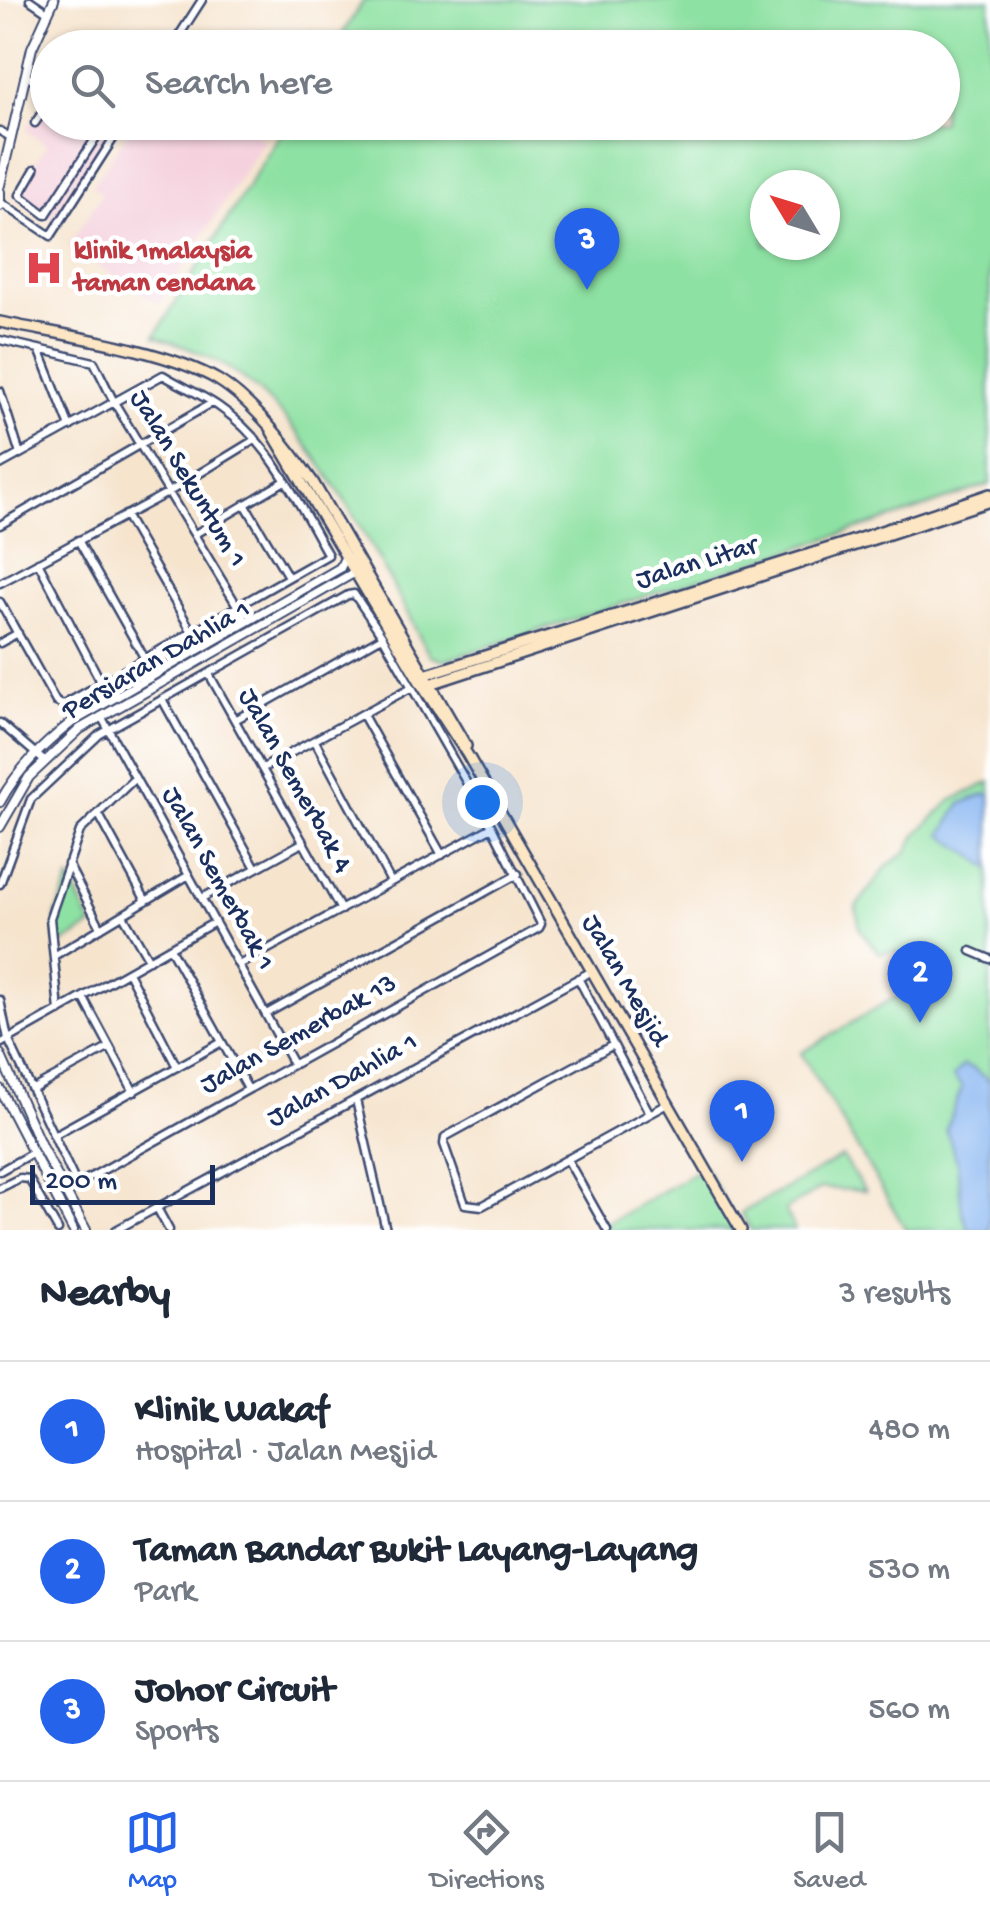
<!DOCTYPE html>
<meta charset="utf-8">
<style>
:root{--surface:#fff;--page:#f6f6f7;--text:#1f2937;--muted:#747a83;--line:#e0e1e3;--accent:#2563eb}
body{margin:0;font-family:"Gochi Hand",sans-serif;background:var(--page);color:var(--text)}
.compass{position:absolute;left:750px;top:170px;width:90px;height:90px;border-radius:50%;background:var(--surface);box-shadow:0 2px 8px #0004;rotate:308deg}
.scale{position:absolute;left:30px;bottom:25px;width:185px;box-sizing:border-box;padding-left:10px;border:5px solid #1b2f5e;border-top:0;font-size:28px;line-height:35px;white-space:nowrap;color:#1b2f5e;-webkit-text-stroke:8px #fff;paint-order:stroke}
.you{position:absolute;left:482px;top:802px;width:35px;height:35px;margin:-25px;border:8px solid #fff;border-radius:50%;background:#1a73e8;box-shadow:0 0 0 15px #1a73e833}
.badge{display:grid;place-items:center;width:65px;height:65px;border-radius:50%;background:var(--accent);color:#fff;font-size:32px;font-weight:700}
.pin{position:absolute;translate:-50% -82px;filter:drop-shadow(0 2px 5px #0008)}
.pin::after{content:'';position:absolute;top:52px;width:35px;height:30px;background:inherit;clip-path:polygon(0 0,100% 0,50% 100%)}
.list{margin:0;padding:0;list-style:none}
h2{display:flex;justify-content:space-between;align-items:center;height:130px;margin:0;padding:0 40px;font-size:42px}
h2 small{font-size:32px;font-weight:400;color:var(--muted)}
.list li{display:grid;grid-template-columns:65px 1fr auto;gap:30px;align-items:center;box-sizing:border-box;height:140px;padding:0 40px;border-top:2px solid var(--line)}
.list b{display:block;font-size:38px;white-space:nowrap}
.list p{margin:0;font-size:32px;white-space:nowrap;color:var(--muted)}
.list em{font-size:32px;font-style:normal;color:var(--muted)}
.icon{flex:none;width:55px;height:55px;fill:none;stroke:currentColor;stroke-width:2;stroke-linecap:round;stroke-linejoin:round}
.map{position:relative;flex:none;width:990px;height:1230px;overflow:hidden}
.search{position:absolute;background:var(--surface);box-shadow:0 2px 8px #0004;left:30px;right:30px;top:30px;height:110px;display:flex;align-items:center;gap:25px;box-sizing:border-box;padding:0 35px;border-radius:55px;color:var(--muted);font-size:38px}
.sheet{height:550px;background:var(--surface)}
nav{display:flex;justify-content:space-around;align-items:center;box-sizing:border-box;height:140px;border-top:2px solid var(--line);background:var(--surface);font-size:28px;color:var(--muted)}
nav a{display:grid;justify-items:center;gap:5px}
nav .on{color:var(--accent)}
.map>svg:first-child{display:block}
.built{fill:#f4cfdc}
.green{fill:#8de1a2;stroke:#548880;stroke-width:2.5;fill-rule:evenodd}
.water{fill:#86b5f1;stroke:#5072a8;stroke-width:2.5}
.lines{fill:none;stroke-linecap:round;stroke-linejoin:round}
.minor-casing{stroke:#3c4a6f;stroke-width:11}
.tertiary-casing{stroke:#3c4a6f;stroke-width:12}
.secondary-casing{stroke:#3c4a6f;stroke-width:14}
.minor{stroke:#fff;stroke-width:6}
.tertiary{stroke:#fff;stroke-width:8}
.secondary{stroke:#fce6c4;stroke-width:9}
.labels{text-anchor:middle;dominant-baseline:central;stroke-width:9;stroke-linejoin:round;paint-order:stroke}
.health-label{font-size:28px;font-weight:bold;fill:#be3a42;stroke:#fff;text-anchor:start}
.street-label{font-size:28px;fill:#1b2f5e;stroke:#fff}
</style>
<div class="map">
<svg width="990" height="1230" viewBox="0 0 990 1230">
<rect width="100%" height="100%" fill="#fff"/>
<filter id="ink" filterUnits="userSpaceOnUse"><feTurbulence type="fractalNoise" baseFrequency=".01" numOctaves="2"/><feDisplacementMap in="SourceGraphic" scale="20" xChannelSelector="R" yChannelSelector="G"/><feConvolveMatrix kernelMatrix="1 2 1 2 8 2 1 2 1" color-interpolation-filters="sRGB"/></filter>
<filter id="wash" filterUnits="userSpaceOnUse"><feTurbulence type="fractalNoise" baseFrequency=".0048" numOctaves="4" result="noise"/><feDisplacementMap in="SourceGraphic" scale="40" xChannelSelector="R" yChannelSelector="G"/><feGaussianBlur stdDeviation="2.25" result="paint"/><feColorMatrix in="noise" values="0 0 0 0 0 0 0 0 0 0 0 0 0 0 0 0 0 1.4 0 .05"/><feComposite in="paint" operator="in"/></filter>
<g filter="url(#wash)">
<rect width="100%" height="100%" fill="#f6e4cd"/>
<path class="built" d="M47 97 48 122 116 123 50 221 13 196 47 145 26 130Z
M135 122 238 123 265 139 159 304 68 247 102 193 92 186Z"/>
<path class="green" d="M364 0H990V484L911 512 443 661 429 655C383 567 316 427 233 371 209 355 182 346 155 336L287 123 942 122V48L334 47ZM765 185H825V245H765Z
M990 782V1230H906L801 1053 917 984 896 951 879 953 860 930 856 907 888 865 907 852 916 835 950 801Z
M70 879 92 926 57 947 56 915Z
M842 1157 865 1191 821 1188 785 1210 795 1230H751L741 1213Z
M704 1167 741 1230H607L604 1225Z"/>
<path class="water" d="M984 794 990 795V868L942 835 960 804Z
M963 1065 974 1069 990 1082V1230H969L962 1213 957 1161 946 1130 962 1087 953 1077Z"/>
</g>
<g filter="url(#ink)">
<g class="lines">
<g class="minor-casing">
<path id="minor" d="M30 0 46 11
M171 48 202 0
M25 76 48 86
M35 123 48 104
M0 131 10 137
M35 169 20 195 46 215 106 122
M0 202 51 236 124 122
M0 340 94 362 114 402 247 622
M39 349 70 427
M0 391 20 454
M0 465 163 375C181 386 201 394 218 406 271 442 297 501 328 555L63 705 56 702 0 602
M245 504 287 575
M125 515 192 632
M0 525 212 403
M195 534 285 481
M78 540 145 659
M38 562 102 684
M0 583 169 492 256 439
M0 643 18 633
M209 674 341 910
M162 699 256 868
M363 715 442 855
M101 716 293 1064
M235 720 382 637
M0 723 43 760
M315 741 391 882
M263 768 412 687
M98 813 146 901
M68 864 101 928
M0 884 31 799 99 735 348 595 354 594 383 637 492 827 541 924 539 928 80 1183 75 1181 8 1039 0 1000
M202 898 304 842
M123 915 149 960
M170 948 248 1089
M971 951 990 959
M54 956 189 875
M239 965 492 827
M128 972 177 1067
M578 978 650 1114
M83 997 134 1092
M59 1011 50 918 80 831 135 778
M266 1014 518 874
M0 1044 215 922
M613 1045 445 1137 444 1144 465 1204 482 1206 668 1104
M33 1089 110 1047
M356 1100 386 1230
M54 1135 222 1042
M567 1159 607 1230
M0 1171 34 1152
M0 1188 20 1178 29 1179 58 1230
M157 1208 169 1230
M116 1230 592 971"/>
</g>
<g class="tertiary-casing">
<path id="tertiary" d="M0 185 32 48 54 0
M0 192V206
M0 802C18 769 43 745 72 722L340 568 345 558
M0 827 29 777 80 729 357 571
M0 1054 42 1148 86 1230
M0 1089 73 1230"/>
</g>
<g class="secondary-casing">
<path id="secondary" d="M0 322C62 335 165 349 218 380 254 402 289 448 313 482L466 746
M272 432 423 687 467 754 741 1230
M421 676 852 541 990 494
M427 685 990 501"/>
</g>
<use href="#minor" class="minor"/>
<use href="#tertiary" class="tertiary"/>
<use href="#secondary" class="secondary"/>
</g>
</g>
<defs>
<g id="hospital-bare" transform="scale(3)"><path d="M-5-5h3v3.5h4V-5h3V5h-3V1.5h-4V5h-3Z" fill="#e0444e" stroke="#fff" stroke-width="2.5" paint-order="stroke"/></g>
</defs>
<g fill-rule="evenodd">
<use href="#hospital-bare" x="44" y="268"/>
</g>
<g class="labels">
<g class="health-label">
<text x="74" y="252">klinik 1malaysia<tspan x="74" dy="32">taman cendana</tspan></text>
</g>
<g class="street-label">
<text transform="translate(187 479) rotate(59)">Jalan Sekuntum 1</text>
<text transform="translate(697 564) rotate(-17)">Jalan Litar</text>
<text transform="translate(157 661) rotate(-30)">Persiaran Dahlia 1</text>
<text transform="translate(294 781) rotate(61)">Jalan Semerbak 4</text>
<text transform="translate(217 879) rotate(61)">Jalan Semerbak 1</text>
<text transform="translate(624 981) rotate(60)">Jalan Mesjid</text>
<text transform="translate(299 1035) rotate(-29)">Jalan Semerbak 13</text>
<text transform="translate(343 1081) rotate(-29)">Jalan Dahlia 1</text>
</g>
</g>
</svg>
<svg class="compass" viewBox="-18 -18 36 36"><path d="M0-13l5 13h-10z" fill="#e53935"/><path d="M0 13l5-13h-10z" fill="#747a83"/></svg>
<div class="scale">200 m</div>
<div class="you"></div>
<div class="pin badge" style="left:742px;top:1162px">1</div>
<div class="pin badge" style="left:920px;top:1023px">2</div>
<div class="pin badge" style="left:587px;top:290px">3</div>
<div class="search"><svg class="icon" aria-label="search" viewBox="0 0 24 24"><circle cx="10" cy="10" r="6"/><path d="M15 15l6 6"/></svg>Search here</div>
</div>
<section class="sheet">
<h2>Nearby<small>3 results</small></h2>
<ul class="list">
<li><span class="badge">1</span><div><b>Klinik Wakaf</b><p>Hospital · Jalan Mesjid</p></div><em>480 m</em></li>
<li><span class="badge">2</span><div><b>Taman Bandar Bukit Layang-Layang</b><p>Park</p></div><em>530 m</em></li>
<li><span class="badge">3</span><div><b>Johor Circuit</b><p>Sports</p></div><em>560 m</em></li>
</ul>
</section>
<nav>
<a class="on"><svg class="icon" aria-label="map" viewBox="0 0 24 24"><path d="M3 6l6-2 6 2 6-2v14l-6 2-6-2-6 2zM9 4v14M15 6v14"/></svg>Map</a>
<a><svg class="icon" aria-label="directions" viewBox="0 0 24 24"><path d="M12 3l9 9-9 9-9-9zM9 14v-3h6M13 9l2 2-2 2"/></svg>Directions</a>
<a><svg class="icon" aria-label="saved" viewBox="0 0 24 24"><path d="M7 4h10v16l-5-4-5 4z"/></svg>Saved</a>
</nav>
